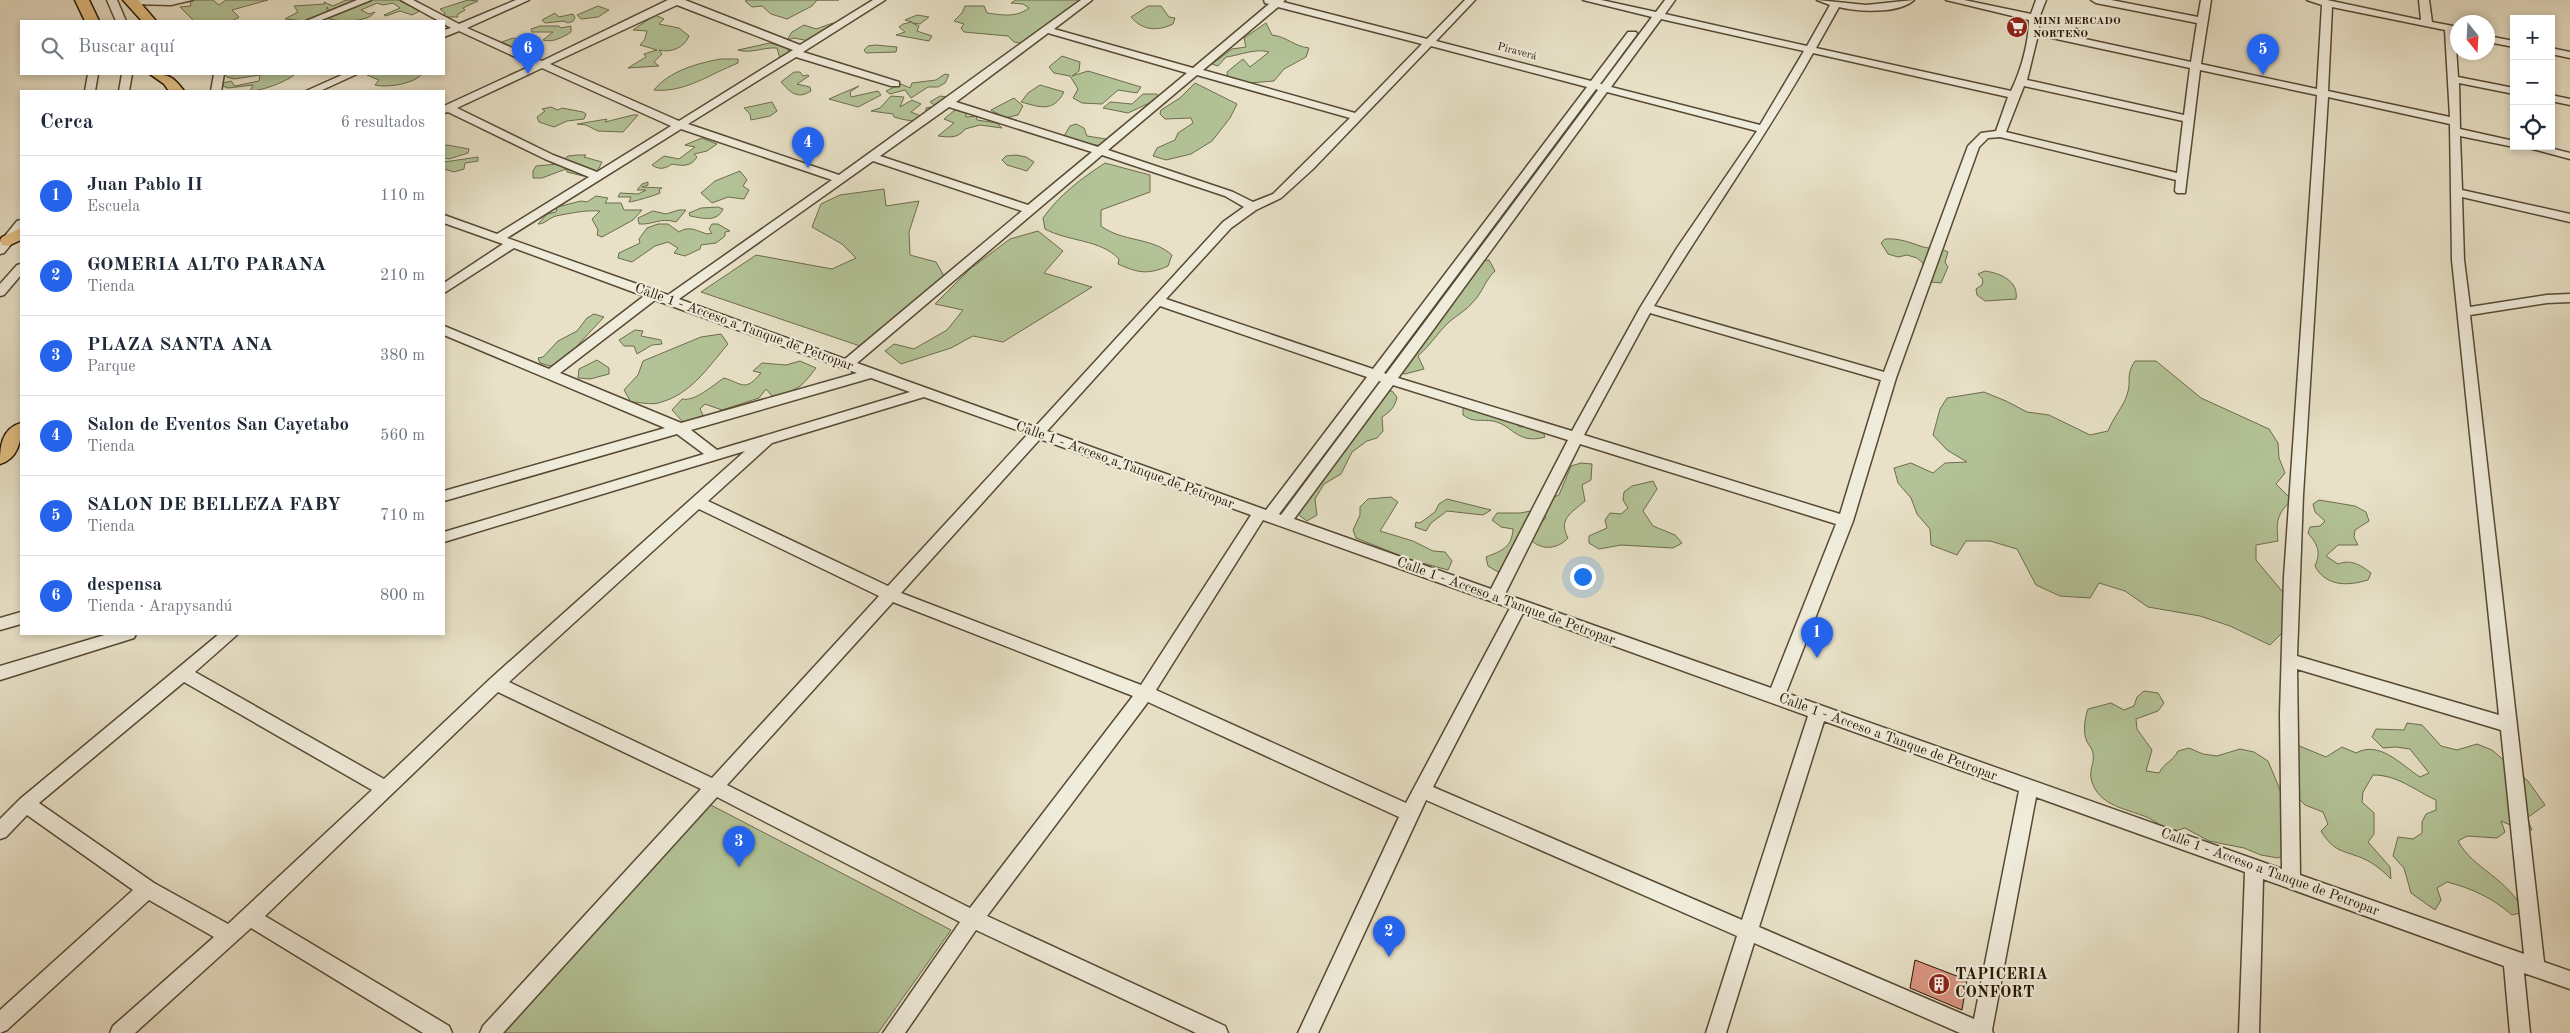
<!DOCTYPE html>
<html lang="es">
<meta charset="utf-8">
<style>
:root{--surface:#fff;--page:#f6f6f7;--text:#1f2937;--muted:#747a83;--line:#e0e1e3;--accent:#2563eb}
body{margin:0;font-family:"Old Standard TT",serif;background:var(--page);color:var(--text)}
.controls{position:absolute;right:15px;top:15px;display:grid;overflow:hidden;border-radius:0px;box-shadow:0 2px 8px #0003}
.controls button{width:45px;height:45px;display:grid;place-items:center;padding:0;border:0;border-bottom:1px solid var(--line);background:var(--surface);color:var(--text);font:25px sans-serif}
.compass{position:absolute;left:2450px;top:15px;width:45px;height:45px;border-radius:50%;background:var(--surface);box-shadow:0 2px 8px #0003;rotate:162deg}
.you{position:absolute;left:1582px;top:576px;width:18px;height:18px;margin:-12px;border:4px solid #fff;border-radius:50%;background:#1a73e8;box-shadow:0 0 0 8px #1a73e833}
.badge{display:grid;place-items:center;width:32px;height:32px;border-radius:50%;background:var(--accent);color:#fff;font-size:16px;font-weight:700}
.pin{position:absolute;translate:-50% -41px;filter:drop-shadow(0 1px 2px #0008)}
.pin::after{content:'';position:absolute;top:26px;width:18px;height:15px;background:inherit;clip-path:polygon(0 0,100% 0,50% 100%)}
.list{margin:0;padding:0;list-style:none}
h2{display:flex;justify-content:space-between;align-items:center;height:65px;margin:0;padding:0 20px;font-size:21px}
h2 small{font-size:16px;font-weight:400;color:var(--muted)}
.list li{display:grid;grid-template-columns:32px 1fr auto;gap:15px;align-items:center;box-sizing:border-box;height:80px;padding:0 20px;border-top:1px solid var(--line)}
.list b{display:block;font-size:19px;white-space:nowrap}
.list p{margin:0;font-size:16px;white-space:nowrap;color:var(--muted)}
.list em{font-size:16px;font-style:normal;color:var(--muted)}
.icon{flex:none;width:28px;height:28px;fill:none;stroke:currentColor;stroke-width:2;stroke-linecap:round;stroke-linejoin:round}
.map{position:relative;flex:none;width:2570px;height:1033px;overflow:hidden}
.search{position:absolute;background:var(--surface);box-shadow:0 2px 8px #0003;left:20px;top:20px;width:425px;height:55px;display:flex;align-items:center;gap:12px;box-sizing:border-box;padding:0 18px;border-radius:0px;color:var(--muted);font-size:19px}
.panel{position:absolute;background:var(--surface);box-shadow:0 2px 8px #0003;left:20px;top:90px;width:425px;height:545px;border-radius:0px}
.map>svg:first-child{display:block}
.green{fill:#b3c397;stroke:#6d6c4c}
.building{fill:#dc9684;stroke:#271602}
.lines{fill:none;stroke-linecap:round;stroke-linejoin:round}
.minor-casing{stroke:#574933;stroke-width:3}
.highway-casing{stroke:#271602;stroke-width:3}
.minor{fill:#f0ecdb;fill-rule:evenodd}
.highway{fill:#e4c084;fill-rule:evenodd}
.labels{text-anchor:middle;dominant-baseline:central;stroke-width:4.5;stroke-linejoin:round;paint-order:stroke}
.far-poi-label{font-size:11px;font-weight:bold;fill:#271602;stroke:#f0ecdb;text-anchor:start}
.far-street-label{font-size:11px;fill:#271602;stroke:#f0ecdb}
.street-label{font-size:14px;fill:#271602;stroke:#f0ecdb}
.near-poi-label{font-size:16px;font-weight:bold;fill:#271602;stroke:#f0ecdb;text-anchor:start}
</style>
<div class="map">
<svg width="2570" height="1033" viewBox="0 0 2570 1033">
<rect width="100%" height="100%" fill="#e8e1c7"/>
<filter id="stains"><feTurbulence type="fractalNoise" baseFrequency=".004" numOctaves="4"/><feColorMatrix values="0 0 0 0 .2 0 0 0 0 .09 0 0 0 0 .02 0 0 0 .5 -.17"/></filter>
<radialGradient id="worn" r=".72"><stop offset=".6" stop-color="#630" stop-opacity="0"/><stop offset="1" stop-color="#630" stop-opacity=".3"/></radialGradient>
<path class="green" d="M196 0H213L219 5 226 0H268L232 10 239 17 232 21H194L180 7 191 6 190 2Z
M346 0H356L329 11 327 7V12L305 21 285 19 298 12 294 6 325 4 324 2 333 6Z
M369 0H398L420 11 412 15 400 11 386 16 384 15 400 8 393 3 383 5 377 3 361 10 369 14 375 12C368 23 337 22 326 18Z
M468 0 478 1 463 8 465 10 457 15 458 17H443L445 13 440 9Z
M747 0H839H817L812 6 787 19 771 14 762 6 752 7 745 1Z
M1016 0H1081L1027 44 1014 42 1008 36 964 32 961 28 964 24 954 21 962 13 965 6H984L987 13C1002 15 1016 18 1029 8L1023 4 1011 3Z
M598 6 609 10 598 17 581 19 577 15Z
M1148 6H1161L1169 17 1175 18 1173 24C1157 32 1142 30 1131 17Z
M555 13 559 17 573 14 575 18 573 21 568 23 564 21 545 23 542 20Z
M655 15 664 19 659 24 679 28 689 36C684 48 671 53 659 50L662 54 654 62 659 66 628 68 646 57 644 54 657 50 640 45 645 39 647 31 633 30Z
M917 15 929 17 920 24 912 23 919 26 917 31 932 36 929 41 896 35 905 32 899 27 903 24 912 22 905 20Z
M833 23 836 26 820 35 813 36 809 41 794 38 787 40 792 32 804 25 816 29Z
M1266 23 1272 35C1288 37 1293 46 1309 48L1306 57 1284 69 1274 81 1249 83 1228 80 1227 72 1243 59 1250 67 1269 52C1255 48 1241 55 1226 57L1218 66 1212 64 1232 49 1246 47 1244 38Z
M540 26H559L561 28 571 26V32C564 37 552 43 543 40L553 32H532L531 29Z
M513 38 519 40 516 44 530 43 527 48 536 50 534 53H519V49H507L508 46 502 45V42Z
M770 43 786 48 791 53 780 59 777 48C763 47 751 54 738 50Z
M875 45 897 47 896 52 866 53 864 50 868 46Z
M1062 56 1080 62 1079 71 1072 76 1088 71 1141 87 1137 93 1118 90 1102 104 1082 103 1073 98 1078 89 1070 76 1054 73 1049 67Z
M721 59H738V63C710 74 685 93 654 90 669 71 698 63 721 59Z
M794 72H800L803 76 808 75 809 76 797 84 810 87 811 91C797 100 790 92 781 82Z
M225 74H292L294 75C286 82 261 91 250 91L253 85 228 88 223 86V83L231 81 235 86 259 81 260 75 234 79 227 77Z
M370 74H422C414 84 387 88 375 85L379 80 367 75Z
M945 74 949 75 945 83 938 87H928L911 98 905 90 890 94 886 91 901 84 910 88 912 83 936 80Z
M1195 83 1237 104 1230 118 1212 141 1191 154 1166 160 1153 156 1157 148 1175 140 1178 133 1193 123 1191 118 1165 119 1160 114 1161 110 1180 98Z
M1040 85 1064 92C1053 113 1040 107 1021 102L1028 93Z
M859 86 850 92 851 97 878 91 881 95 858 107 829 99Z
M1143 94H1157L1158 99 1128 113 1103 108 1110 102 1132 104Z
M891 96 904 97 900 107 912 100 921 104 911 112 921 116 926 112V108L936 106 930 102 940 96 947 97C924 118 924 126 894 117L893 114 871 111 880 108Z
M1014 98 1023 106 1018 115 1005 118 991 110Z
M772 102 777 111 770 116 751 120 750 114 744 108Z
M551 107 558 110 562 108 583 112 586 114 584 119 567 121 554 127 539 122 537 117 545 111 542 109Z
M955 110 966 112V117L976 116 977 120 997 123 1002 128 980 125 965 129C958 139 949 137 938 136L954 123 944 119Z
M633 115H638L623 132 598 131 586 125 577 124 607 119 605 122Z
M1076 124 1084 128 1087 136 1106 139 1102 146 1079 142 1064 136 1070 126Z
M702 138 717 144 707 151 694 154 697 157C691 167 682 166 672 164 665 169 659 170 652 165L664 156 679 159 695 147 685 145Z
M447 145 469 149 468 153 449 159 444 158V146Z
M578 155H586L584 157 602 162 598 170 583 176 567 172 566 169 542 178H533V171L536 166 558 164 568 156Z
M1016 155 1026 157 1034 162 1027 171 1007 165 1002 160 1006 156Z
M478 157V161L465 163 464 169 454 172 444 169V162Z
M1105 163 1150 175V192L1101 210V226C1122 242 1152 237 1172 255L1168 266C1148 275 1138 273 1118 264L1119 259C1100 239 1069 242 1045 229L1043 218C1059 195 1082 178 1105 163Z
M740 171 747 180 743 186 749 190 744 199 728 197 712 203 701 193 715 181Z
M648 182V185L642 187 662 188 659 190 660 193C656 195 633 202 629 202L631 197H618L620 193 638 194 646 190H637L642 184Z
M884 189 886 206 919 201 909 232 910 255 936 262 944 276 860 346 701 292 756 255 832 269 856 258 842 244 812 227 821 204 840 195Z
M596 196 608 198 605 203H621L624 210H642L633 220 602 237 597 235 598 230 592 219 600 211C585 210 571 213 556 216 549 218 545 224 538 224L547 214 556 212 557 207 581 201 587 202Z
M718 207 723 209C717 223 702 218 690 216L689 213 701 208Z
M679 210H686L676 222C660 217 654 225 639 224L638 218 653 211 666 214Z
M658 224H668L679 232C689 225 697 231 707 234L712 233 709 229 712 224H718L730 231 725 232V236L716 243 701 245 700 249 685 256 674 253 678 248 668 242 655 246 632 262 618 258 619 253 640 243 639 239 647 228Z
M1038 231 1063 251 1044 273 1092 287 1003 342 973 336 951 348 901 364 885 351 894 344 914 349 947 330 963 310 935 304 970 269 1010 239Z
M1885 239C1898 238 1909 242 1920 246 1930 250 1938 246 1948 252L1945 262 1948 267 1941 283 1931 282 1923 277V263L1917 258 1907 255 1898 257 1888 254 1881 243Z
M1489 260 1495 271C1485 280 1483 292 1473 302 1467 310 1457 315 1449 322 1438 332 1430 346 1418 356L1424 369 1405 374 1384 371 1407 326 1434 309 1431 297 1459 281 1457 269 1471 261Z
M1985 271C2000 273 2019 281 2016 299L1985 301 1977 295 1976 289 1982 285 1983 280 1978 274Z
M594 314 604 317 562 362 550 366 540 363 538 358 543 357 558 341 577 331 587 318Z
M635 330 643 331 641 336 661 340 662 344 652 345 637 354 634 346H624L619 340Z
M721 334 728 344C708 367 691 395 658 403 651 405 639 402 631 402L624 390 638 375 643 361 701 337Z
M597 360 609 368V374L590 379 578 378 579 369Z
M800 361 816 368C800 389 798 390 772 396L766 389 759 398 722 410 705 404 700 409 703 415 697 420 683 422 672 410 682 399C695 402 713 385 724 378 743 384 745 392 761 373L753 371 762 363 786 365Z
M2135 361H2156L2201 398 2269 429 2278 443 2279 458 2285 473 2276 484 2292 500C2277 513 2276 522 2278 541L2256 545V560L2286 596 2284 631 2270 645 2230 626 2200 616 2148 607 2125 591 2099 583 2090 598 2060 596 2036 585 2017 549 1990 541H1966L1957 555 1931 545 1930 529 1917 514 1911 498 1898 483 1894 468 1911 463 1933 473 1945 463 1967 462 1947 450 1933 435 1940 409 1947 398 1984 392 2006 401 2027 412 2049 415 2090 435 2108 431C2113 418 2123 407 2127 395 2132 380 2125 376 2135 361Z
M1392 391 1397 397C1395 407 1391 411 1382 417L1383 431 1377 438 1367 441 1352 452 1341 474 1324 484 1315 499 1317 515 1307 521 1292 510 1290 501 1293 493 1308 480 1318 458 1323 451 1332 447 1351 414 1361 411 1372 392Z
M1463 407 1513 422 1520 427 1531 426 1542 430 1545 437C1517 445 1513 425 1493 421 1480 419 1474 423 1463 415Z
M1581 463 1592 464 1591 480 1582 485 1585 501C1571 513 1558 519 1568 538 1558 549 1542 551 1531 540L1508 568 1498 572 1488 566 1486 557C1501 551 1512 548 1513 529L1501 527 1492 520 1497 513H1520L1531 511 1539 517 1538 525 1546 518 1541 510V502L1559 495 1571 466Z
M1653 481 1657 489 1643 511 1653 526 1675 535 1682 543 1673 548 1621 545 1599 549 1589 543V536L1607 528 1605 520 1610 513 1621 514 1628 508 1623 500 1624 492 1632 486Z
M1391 497 1398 502 1380 531 1413 541 1433 551 1445 552 1452 561 1448 570 1411 560 1356 538 1353 530 1360 515V507L1368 499Z
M1447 499 1491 510 1483 515 1447 511 1431 523 1426 531 1415 527 1416 522 1420 523 1435 512 1439 504Z
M2319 500 2355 506 2366 512 2369 521 2355 530 2354 537 2358 545H2338L2326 556 2338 564C2351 559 2361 565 2371 573L2368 580C2348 586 2326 587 2315 566 2321 552 2318 545 2308 533L2310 527 2320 526 2325 521 2315 512 2313 504Z
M2144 691 2158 693 2164 703 2158 711 2136 719 2137 729 2152 750 2146 771 2159 773C2164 763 2173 761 2178 751L2189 748 2203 754 2217 756 2240 749 2254 752 2268 761 2283 797 2290 853 2278 858 2261 855 2244 848 2209 841 2185 828 2172 832C2162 827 2152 818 2141 815 2122 808 2099 804 2092 782 2088 770 2095 764 2093 753 2092 747 2087 744 2086 739 2083 731 2085 717 2088 709L2111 703 2124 710 2134 706 2137 697Z
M2407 723 2422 725 2441 746 2457 750 2477 744 2492 750 2528 781 2545 805 2527 818 2532 830 2517 828 2501 821 2505 832 2497 838 2467 836 2458 841C2473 869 2508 878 2524 912L2512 915C2493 898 2471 888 2447 882L2437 888 2441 900 2435 910 2411 893 2404 868 2393 856 2398 837 2413 839 2422 833V822L2426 814 2436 810V800C2414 790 2398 775 2373 775L2363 792 2362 802 2374 813V834L2368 842 2390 867 2391 879C2383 871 2374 863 2362 858 2342 850 2334 852 2321 831L2328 824 2323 812 2305 805 2293 793 2297 745 2326 757 2342 747 2356 753C2380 740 2401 765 2420 777L2429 773 2410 749 2396 747 2383 748 2372 737 2376 729 2404 730Z
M707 803 951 930 878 1033H500Z"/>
<path class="building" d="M1915 960 1967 980 1962 1010 1910 988Z"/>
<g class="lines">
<g class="minor-casing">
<path id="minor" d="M107 0H117L126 21H116Z
M128 0H192L171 5 132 4Z
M357 0H371L319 21H306Z
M401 0H413L459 24 516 0H529L467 28 542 61 668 0H685L800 45 873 0H885L803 52 899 82V86H891L796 57 688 124 839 175 1081 0H1092L1054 29 1193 68 1269 4 1265 3 1264 0H1285L1283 2 1427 39 1465 0H1475L1436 41 1591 81 1628 32H1636L1637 34 1600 84H1602L1652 17 1583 0H1601L1656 12 1665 0H1675L1665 14 1807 46 1830 5 1817 0 1866 5 1914 0C1898 14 1859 12 1839 7L1816 48 2011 91C2021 71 2029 42 2029 20L1946 0H1964L2031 14 2036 0H2046L2039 18V29L2191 62 2197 23 2096 3 2091 0H2111L2198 17 2201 0H2211L2201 64 2317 89 2322 5 2307 0H2327L2421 20 2419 0H2429L2432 22 2458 27V33L2455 32 2458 77 2514 88V94L2459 83 2460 129 2514 141V146H2518L2514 147 2460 136 2462 190 2570 214V222L2462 197 2464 260 2470 307 2547 295 2570 294V302L2547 303 2470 315 2544 962 2570 971V989L2524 973 2530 1033H2510L2504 966 2263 879 2259 1033H2239L2245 872 2036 797 1992 1030 1993 1033H1960L1754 943 1726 1033H1706L1737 936 1426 800 1318 1033H1298L1399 817 1148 702 987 916 1225 1026 1228 1033H1196L976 930 905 1033H883L960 922 717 797 503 1033H480L483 1026 701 789 498 692 265 916 449 1026 452 1033H423L251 928 135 1033H110L113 1026 214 937 149 900 7 1030 0 1033V1010L133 890 27 815 6 837 0 839V819L20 799 219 634H238L195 672 384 779 490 679 745 451 444 542V532L704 454 677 434 444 501V491L665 428 444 335V326L549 369 644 296 514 248 444 293V283L503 244 444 223V215L497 234 589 177 545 159 448 112 444 113V106L533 65 459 31 444 37V30L451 28 444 24V21H439ZM677 5 793 50 679 121 550 64ZM1278 7 1422 44 1355 113 1203 70ZM2332 7 2445 30 2450 117 2328 91ZM1661 19 1804 51 1760 125 1611 87ZM1048 33 1187 73 1098 147 956 102ZM2038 35 2190 68 2184 115 2027 80ZM1431 46 1587 87 1373 369 1166 299 1231 228 1256 210 1281 198 1313 169ZM1813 53 2008 97 1996 131 1981 133 1968 146 1884 372 1654 306C1706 221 1764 140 1813 53ZM542 68 671 126 597 172 553 155 457 108ZM2200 70 2317 95 2284 577 2280 714 2282 869 1786 693 1853 521 1896 378 1979 147 1988 138 2000 137 2176 180 2175 191 2177 193H2185ZM1197 75 1350 118 1273 194 1253 202 1233 192 1108 150ZM2024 86 2183 121 2177 173 2006 132ZM1596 89 1598 90 1386 374 1384 373ZM1607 92 1757 131 1677 248 1640 308 1572 431 1398 378ZM2328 97 2450 124 2452 260 2499 715 2297 656 2303 495ZM949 107 1092 152 1028 205 880 156ZM681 129 832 180 668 295 507 238ZM1102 155 1225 196 1244 207 1223 222 1035 427 857 363ZM873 161 1022 211 845 359 679 299ZM655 300 857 373 681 423 560 373ZM1160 306 1367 377 1266 510 1047 431ZM1650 313 1881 380 1840 514 1584 435ZM871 378 910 392 717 450 691 430ZM1379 381H1381L1281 515 1279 514ZM1393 385 1568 440 1491 589 1294 519ZM924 397 1028 434 888 586 708 501 772 443ZM1040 439 1251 515 1141 685 901 593ZM1580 444 1836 524 1771 688 1505 594ZM699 509 879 596 712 778 509 682ZM1263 520 1510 608 1406 803 1156 690ZM893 602 1133 696 970 908 727 785ZM1523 613 1808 716 1742 920 1433 787ZM2297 669 2501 730 2524 954 2300 875ZM184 682 372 790 228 924 154 883 39 803ZM1824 721 2019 791 1974 1019 1759 927Z
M2488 36 2514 41V47L2488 42Z
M2551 48 2570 52V58L2551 54Z
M88 74H98L95 91H85Z
M122 74H132L129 91H119Z
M214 74H224L221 91H211Z
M344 74H357L320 91H306Z
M2551 95 2570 99V105L2551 101Z
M2521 146H2542L2570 153V159Z
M21 220V232L4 253 0 254V242L17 221Z
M21 264V275L4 295 0 296V284L17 265Z
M21 612V624L0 630V618Z
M108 634H136L134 638 0 680V666Z"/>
</g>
<g class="highway-casing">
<path id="highway" d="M75 0H89L99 21H85Z
M123 0H138L156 21H142Z
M150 74C168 74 173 76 184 91H169L164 84Z
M21 228V240L8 246 2 245 0 240 2 237Z
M21 423C22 440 18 459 0 464 0 447 1 429 21 423Z"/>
</g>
<use href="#minor" class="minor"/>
<use href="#highway" class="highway"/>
</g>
<defs>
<g id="supermarket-disc" transform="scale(1.125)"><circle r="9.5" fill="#8f2418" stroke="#f0ecdb"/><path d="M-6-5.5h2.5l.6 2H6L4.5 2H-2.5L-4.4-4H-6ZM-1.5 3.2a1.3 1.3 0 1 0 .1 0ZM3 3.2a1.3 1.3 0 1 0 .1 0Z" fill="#fff"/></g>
<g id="building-disc" transform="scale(1.125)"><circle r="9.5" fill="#8f2418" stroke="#f0ecdb"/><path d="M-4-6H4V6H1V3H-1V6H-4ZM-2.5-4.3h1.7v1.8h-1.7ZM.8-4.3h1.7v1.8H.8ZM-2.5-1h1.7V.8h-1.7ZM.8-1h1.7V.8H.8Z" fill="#fff"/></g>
</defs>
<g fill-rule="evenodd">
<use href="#supermarket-disc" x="2017" y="27"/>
<use href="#building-disc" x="1939" y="984"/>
</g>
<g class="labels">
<g class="far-poi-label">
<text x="2033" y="21">MINI MERCADO<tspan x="2033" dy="13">NORTEÑO</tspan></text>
</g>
<g class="far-street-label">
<text transform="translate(1517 52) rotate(15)">Piraverá</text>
</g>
<g class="street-label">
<text transform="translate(744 327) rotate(20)">Calle 1 - Acceso a Tanque de Petropar</text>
<text transform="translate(1125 465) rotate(20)">Calle 1 - Acceso a Tanque de Petropar</text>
<text transform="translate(1506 601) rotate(20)">Calle 1 - Acceso a Tanque de Petropar</text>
<text transform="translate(1888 737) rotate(20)">Calle 1 - Acceso a Tanque de Petropar</text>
<text transform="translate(2270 872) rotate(20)">Calle 1 - Acceso a Tanque de Petropar</text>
</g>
<g class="near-poi-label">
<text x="1955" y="975">TAPICERIA<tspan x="1955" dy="18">CONFORT</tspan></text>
</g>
</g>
<rect width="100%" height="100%" filter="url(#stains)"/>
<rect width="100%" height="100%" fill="url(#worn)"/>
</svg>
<div class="controls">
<button>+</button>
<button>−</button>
<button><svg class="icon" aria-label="locate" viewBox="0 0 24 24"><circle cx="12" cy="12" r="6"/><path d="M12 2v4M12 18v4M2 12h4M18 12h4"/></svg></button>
</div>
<svg class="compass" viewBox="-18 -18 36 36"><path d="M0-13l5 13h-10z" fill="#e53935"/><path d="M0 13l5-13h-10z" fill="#747a83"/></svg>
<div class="you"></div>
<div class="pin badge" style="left:1817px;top:658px">1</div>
<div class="pin badge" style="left:1389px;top:957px">2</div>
<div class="pin badge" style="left:739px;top:867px">3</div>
<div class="pin badge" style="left:808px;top:168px">4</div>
<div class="pin badge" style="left:2263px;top:75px">5</div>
<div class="pin badge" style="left:528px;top:74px">6</div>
<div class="search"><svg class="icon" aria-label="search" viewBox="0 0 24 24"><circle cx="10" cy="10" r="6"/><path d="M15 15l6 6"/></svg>Buscar aquí</div>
<section class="panel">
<h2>Cerca<small>6 resultados</small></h2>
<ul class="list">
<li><span class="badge">1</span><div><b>Juan Pablo II</b><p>Escuela</p></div><em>110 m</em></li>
<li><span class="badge">2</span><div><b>GOMERIA ALTO PARANA</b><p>Tienda</p></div><em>210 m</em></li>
<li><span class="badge">3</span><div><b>PLAZA SANTA ANA</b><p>Parque</p></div><em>380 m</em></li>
<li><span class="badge">4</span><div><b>Salon de Eventos San Cayetabo</b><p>Tienda</p></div><em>560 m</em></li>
<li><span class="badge">5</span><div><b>SALON DE BELLEZA FABY</b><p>Tienda</p></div><em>710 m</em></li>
<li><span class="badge">6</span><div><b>despensa</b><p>Tienda · Arapysandú</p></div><em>800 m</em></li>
</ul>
</section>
</div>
